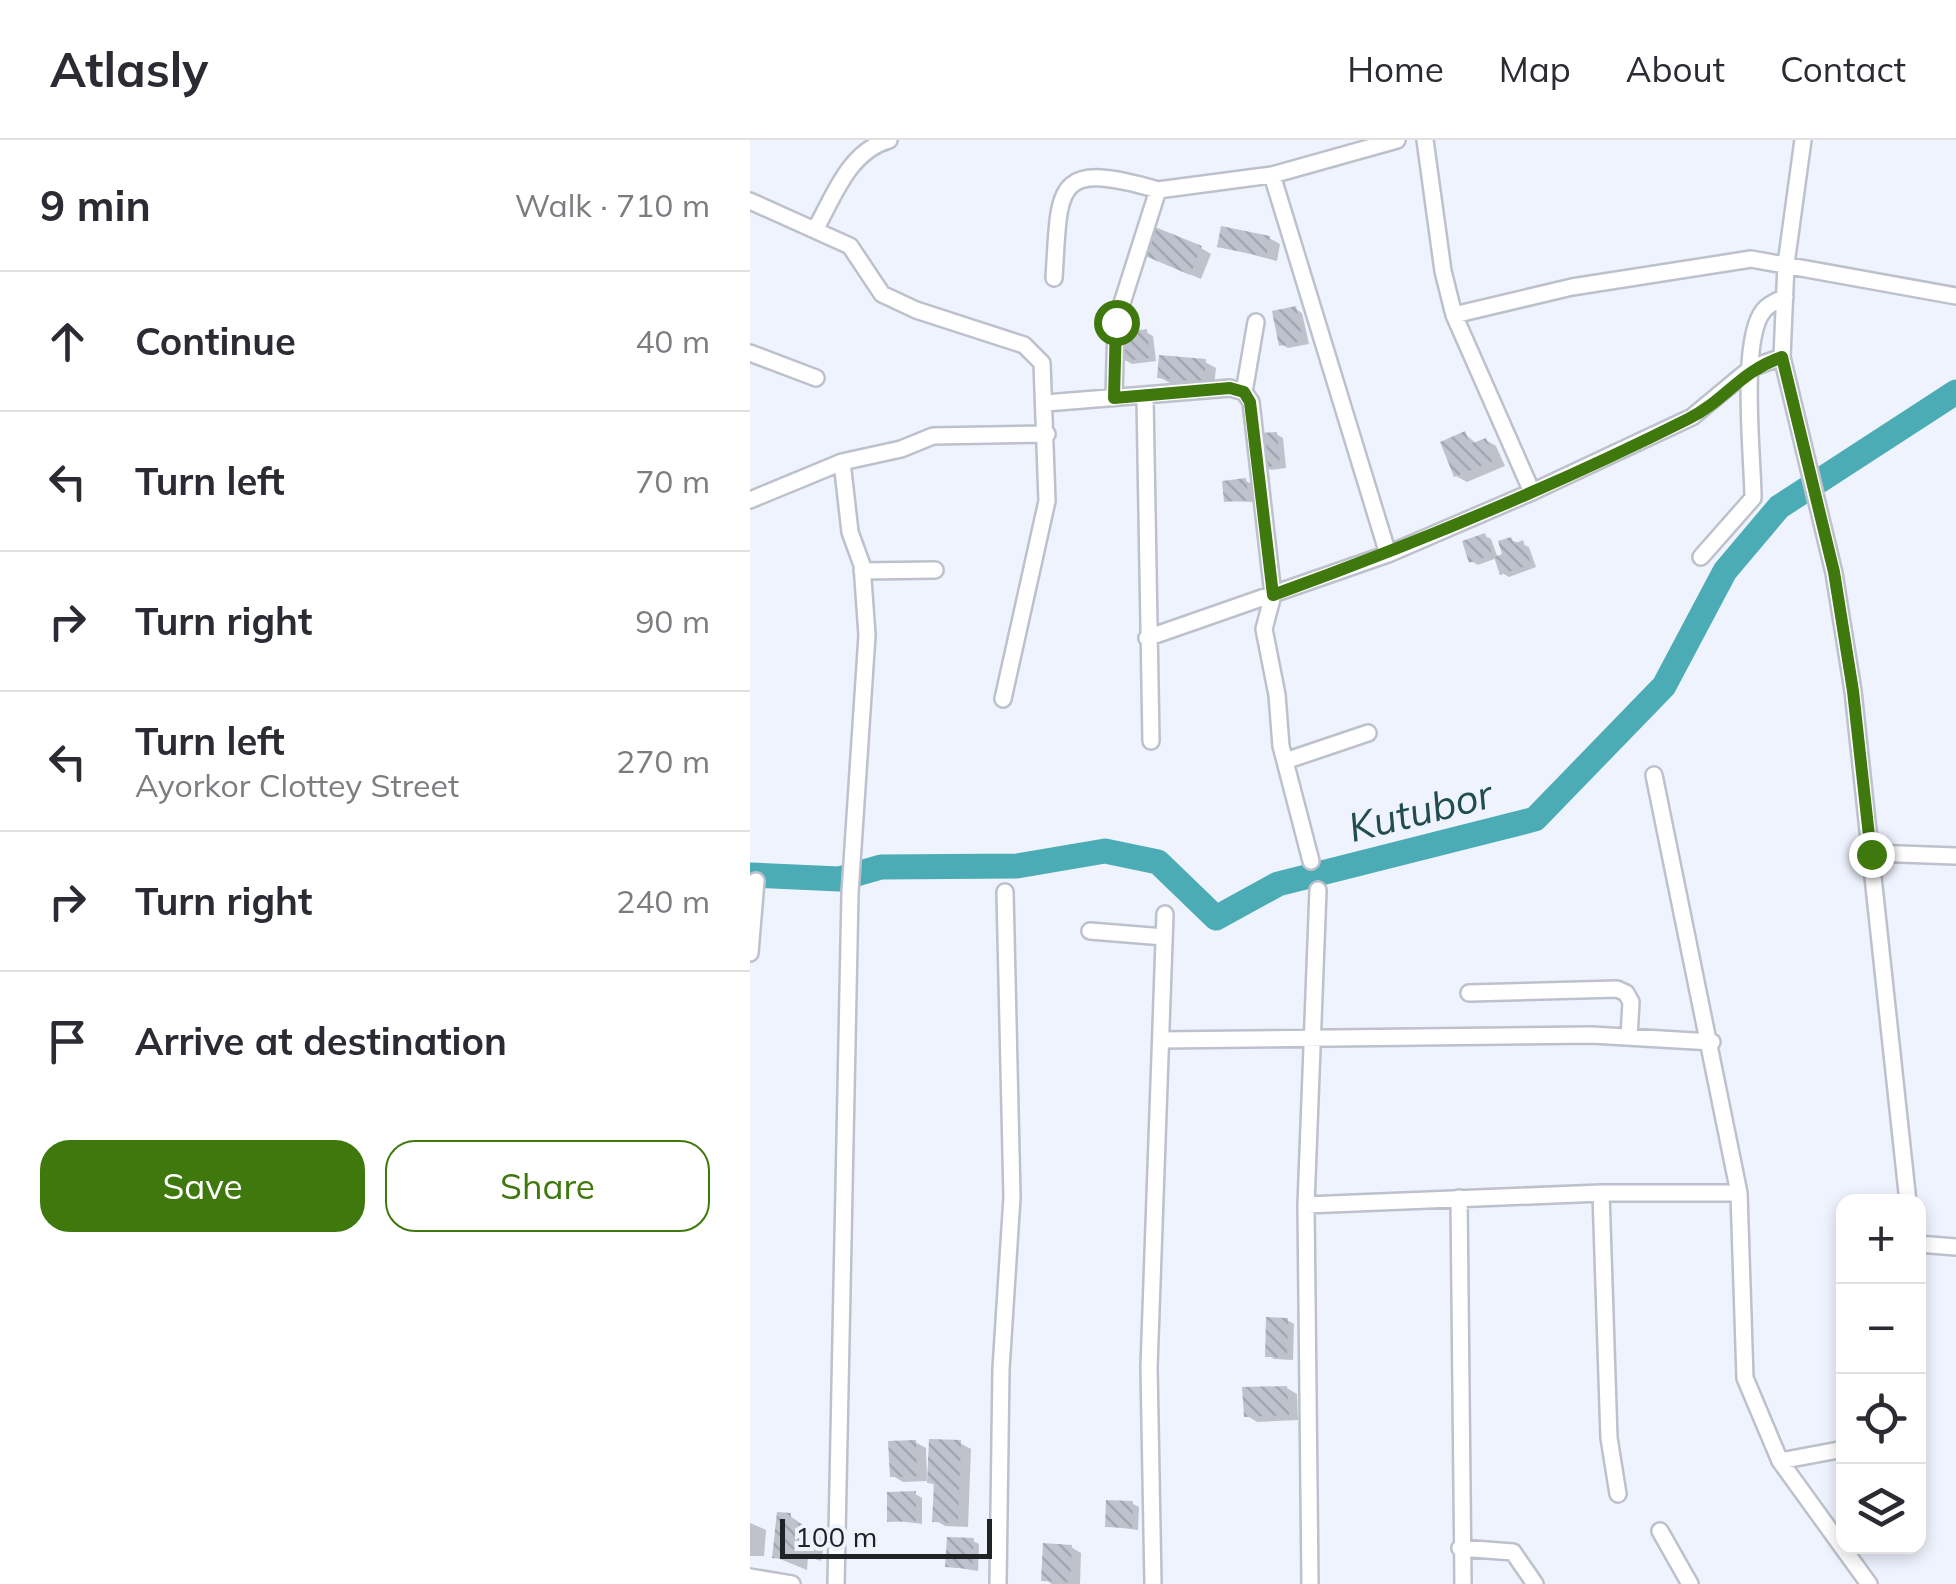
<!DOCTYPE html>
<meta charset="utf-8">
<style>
:root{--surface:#fff;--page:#f7f7f7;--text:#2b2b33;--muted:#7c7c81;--line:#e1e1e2;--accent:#3f780c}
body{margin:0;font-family:Mulish,sans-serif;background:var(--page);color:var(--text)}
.controls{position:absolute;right:30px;bottom:30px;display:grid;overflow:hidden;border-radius:20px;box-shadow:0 5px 15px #0003}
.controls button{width:90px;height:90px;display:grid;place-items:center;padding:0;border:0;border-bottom:2px solid var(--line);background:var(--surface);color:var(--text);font:50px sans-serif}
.scale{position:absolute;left:30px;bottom:25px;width:212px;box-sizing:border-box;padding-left:10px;border:5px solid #202226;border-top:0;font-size:28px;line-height:35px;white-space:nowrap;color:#202226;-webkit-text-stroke:8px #eff3fe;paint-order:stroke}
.stop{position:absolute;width:30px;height:30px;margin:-22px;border:8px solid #3f780c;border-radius:50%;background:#fff}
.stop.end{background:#3f780c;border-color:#fff;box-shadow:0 2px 10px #0008}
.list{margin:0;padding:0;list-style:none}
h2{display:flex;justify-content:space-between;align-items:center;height:130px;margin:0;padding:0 40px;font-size:42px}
h2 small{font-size:32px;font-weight:400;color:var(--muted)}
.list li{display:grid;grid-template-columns:65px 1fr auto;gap:30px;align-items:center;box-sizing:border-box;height:140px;padding:0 40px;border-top:2px solid var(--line)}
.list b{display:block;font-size:38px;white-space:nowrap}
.list p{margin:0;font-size:32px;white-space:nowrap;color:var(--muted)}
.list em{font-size:32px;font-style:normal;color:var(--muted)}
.actions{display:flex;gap:20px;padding:30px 40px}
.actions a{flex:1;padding:22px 0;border:2px solid var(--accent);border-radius:30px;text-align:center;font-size:35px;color:var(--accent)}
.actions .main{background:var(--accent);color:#fff}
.icon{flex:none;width:55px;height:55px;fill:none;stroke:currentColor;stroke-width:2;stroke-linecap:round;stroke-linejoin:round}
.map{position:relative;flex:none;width:1206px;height:1444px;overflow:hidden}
header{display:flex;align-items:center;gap:60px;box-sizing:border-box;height:140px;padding:0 50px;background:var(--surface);border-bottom:2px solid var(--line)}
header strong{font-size:48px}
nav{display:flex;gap:55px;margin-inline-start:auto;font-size:35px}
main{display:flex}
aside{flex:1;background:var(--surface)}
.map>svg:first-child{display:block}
.shadow{fill:#0003}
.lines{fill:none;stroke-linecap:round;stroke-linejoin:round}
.river{stroke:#4bacb5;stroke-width:25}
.building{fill:url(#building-back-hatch)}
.minor-casing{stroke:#bdc1cc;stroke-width:20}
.minor{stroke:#fff;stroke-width:15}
.route{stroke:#3f780c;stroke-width:12}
.labels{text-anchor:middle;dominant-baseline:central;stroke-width:9;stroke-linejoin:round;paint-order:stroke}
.water-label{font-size:40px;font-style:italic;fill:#214d51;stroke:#eff3fe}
</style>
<header>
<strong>Atlasly</strong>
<nav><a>Home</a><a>Map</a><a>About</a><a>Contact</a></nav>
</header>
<main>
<aside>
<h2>9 min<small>Walk · 710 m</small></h2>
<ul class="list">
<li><svg class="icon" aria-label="ahead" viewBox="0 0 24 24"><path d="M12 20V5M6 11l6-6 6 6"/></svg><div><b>Continue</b></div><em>40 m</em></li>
<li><svg class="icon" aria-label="left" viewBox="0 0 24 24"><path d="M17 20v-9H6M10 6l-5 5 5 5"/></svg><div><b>Turn left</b></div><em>70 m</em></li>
<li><svg class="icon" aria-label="right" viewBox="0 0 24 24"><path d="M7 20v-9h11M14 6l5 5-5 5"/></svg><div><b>Turn right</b></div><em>90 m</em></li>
<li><svg class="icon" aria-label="left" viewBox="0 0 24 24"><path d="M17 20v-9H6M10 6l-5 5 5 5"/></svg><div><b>Turn left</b><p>Ayorkor Clottey Street</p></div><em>270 m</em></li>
<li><svg class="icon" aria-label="right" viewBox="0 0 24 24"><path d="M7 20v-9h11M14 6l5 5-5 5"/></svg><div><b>Turn right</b></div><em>240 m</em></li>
<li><svg class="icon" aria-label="arrive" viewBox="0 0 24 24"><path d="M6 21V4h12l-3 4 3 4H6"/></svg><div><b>Arrive at destination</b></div></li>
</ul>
<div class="actions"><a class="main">Save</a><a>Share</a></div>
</aside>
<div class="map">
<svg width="1206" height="1444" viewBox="0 0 1206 1444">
<defs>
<pattern id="building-back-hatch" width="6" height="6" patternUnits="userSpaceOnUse" patternTransform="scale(2.5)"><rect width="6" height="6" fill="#bec2cd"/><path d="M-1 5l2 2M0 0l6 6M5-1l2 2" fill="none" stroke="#a3a6b0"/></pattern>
</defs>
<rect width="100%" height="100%" fill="#eff3fe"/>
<path class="shadow" d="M519 98 530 104 527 121 470 106Z
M451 108 461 114 451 139 407 120Z
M546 169 552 173 559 204 538 208 532 205Z
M396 192 403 196 406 221 382 224 375 220Z
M455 222 466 228 464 247 420 243 409 237Z
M526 294 533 298 536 328 521 330 514 326Z
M715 294 727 304 736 300 746 306 755 326 717 342 706 336Z
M496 341 502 344 504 362 476 361Z
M735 396 741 399 748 418 756 416 761 400 779 407 786 427 759 437 752 433 747 418 728 425 721 421Z
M537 1180 544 1184 543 1220 524 1219 518 1215Z
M537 1248 547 1254 548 1280 507 1282 496 1275Z
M165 1302 176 1308 177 1341 153 1342 143 1336Z
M182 1302 210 1303 221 1309 218 1387 195 1386 185 1380Z
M165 1354 172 1358V1384L140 1380Z
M383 1364 389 1367 388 1390 357 1386Z
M40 1376 75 1400 71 1421 58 1417 57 1430 25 1417Z
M0 1383 16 1390 14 1416H0Z
M223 1401 229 1404 228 1431 197 1426Z
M321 1407 331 1413 330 1444H302L294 1439Z"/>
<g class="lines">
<path class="river" d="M0 735 89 739 131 727 267 726 355 711 408 722 466 778 528 744 785 679 914 546 975 431 1029 367 1206 252"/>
</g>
<path class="building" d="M471 86 520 96 516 117 467 107Z
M405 87 452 106 440 135 393 115Z
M546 166 553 201 529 206 522 171Z
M397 189 400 218 373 221 369 193Z
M409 215 456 219 454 242 407 238Z
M715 291 720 304 736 298 745 320 704 337 690 302Z
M527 292 530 326 512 327 509 293Z
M496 338 499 360 474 362 472 341Z
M735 393 742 414 719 423 712 401Z
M761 397 764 404 773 400 781 424 750 435 744 417 752 414 748 401Z
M516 1177 538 1178 537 1217H515Z
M537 1246 539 1275 494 1277 492 1247Z
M179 1299 211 1300 208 1383 182 1382 184 1344 177 1343Z
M166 1300 167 1336 140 1337 138 1301Z
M166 1351V1381L137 1382V1352Z
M356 1360 383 1361 382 1388 355 1387Z
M27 1372 41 1373 40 1382 53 1384 49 1411 36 1407 35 1419 22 1418Z
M197 1397 224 1398 222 1429 195 1427Z
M293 1403 322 1405 320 1442 291 1441Z"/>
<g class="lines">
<g class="minor-casing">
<path id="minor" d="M675 0 693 131 704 175 782 352
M1053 0 1036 124 1032 217 1084 433 1103 551 1158 1062
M522 35 638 414
M0 61 100 106 132 154 166 170 274 205 292 223 297 361 253 559
M65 90C84 56 99 11 139 0
M304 138C310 47 302 19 408 50
M704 175 822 147 1001 119 1206 156
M0 213 66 238
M494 252 506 182
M395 257 401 601
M364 258 366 182 408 50 522 35 647 0
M296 263 480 248 494 252 501 262 523 455 514 489 527 555 531 606 561 721
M0 360 92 322 151 309 183 296 297 294
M951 417 1003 358C1003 320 989 199 1014 170 1019 164 1029 160 1035 157
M112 431 185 430
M397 498 638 414 782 352 942 277 1001 228 1032 217
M535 621 618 593
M904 635 989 1053 995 1238 1030 1321 1119 1444
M1121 713 1206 716
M340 791 414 797
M0 813 6 741
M719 853 867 849 876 853 881 862 879 897
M411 900 842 895 962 902
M851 1053 859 1298 868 1354
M709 1058 713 1444
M556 1065 851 1053H989
M1168 1104 1206 1107
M1030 1321 1094 1309
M910 1391 940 1444
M710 1408 763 1412 785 1444
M0 1437 42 1444
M86 1444 100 753 117 495 112 425 100 392 92 322
M248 1444 251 1229 262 1057 255 752
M403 1444 399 1227 415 774
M560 1444 556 1065 568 750"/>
</g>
<use href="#minor" class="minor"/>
</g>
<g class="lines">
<path class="route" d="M366 182 364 258 480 248 494 252 500 262 523 455C664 404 803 347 938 279 976 260 989 232 1032 217L1084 432 1103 551 1121 714"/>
</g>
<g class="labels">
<g class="water-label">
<text transform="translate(670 670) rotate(-14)">Kutubor</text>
</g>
</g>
</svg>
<div class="controls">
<button>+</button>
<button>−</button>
<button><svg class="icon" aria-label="locate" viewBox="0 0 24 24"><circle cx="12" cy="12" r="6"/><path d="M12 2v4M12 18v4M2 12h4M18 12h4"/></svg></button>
<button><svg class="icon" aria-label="layers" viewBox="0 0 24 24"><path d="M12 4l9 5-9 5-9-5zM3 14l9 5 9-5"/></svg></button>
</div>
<div class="scale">100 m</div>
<div class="stop" style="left:366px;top:182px"></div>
<div class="stop end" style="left:1121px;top:714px"></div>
</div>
</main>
